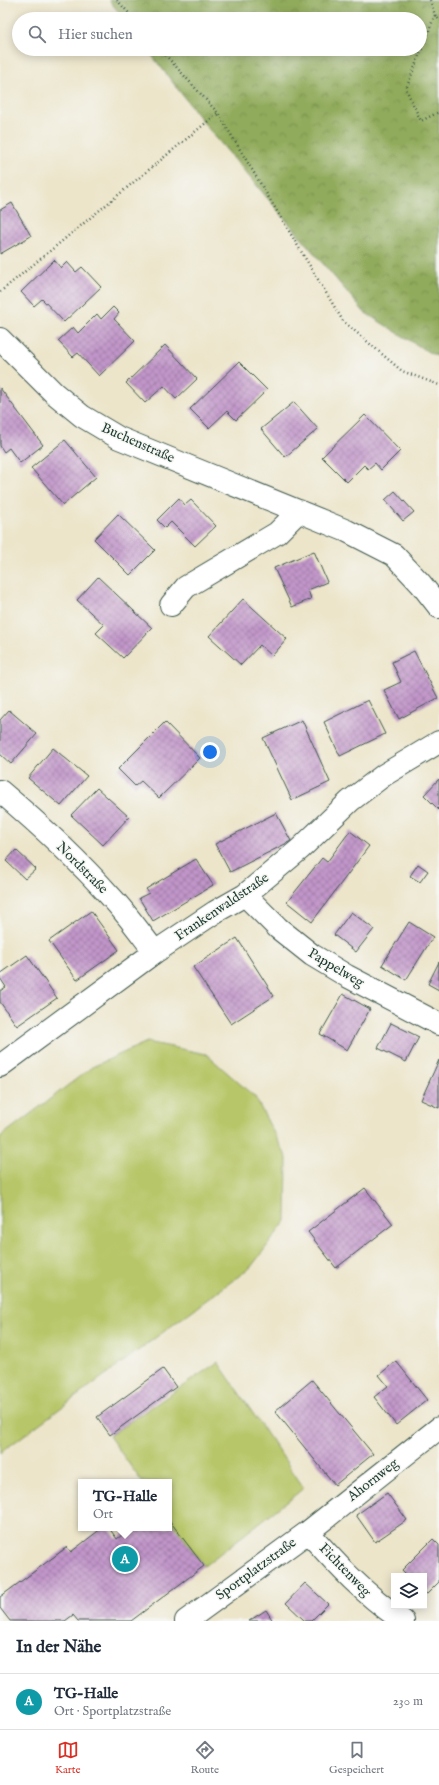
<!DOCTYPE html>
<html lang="de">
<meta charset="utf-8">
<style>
:root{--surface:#fff;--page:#f6f6f7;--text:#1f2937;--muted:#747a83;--line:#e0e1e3;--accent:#d93025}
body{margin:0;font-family:"IM FELL English",serif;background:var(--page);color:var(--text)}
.controls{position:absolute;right:12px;bottom:12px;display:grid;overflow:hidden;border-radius:0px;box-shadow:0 2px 10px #0003}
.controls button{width:36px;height:36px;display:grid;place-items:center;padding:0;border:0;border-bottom:1px solid var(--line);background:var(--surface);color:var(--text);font:20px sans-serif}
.you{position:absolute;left:210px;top:752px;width:14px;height:14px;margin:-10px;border:3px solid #fff;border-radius:50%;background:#1a73e8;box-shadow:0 0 0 6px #1a73e833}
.badge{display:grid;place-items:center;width:26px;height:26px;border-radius:50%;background:var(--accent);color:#fff;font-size:13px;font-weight:700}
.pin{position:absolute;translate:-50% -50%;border:2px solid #fff;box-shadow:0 1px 4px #0006}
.popup{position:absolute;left:78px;top:1479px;width:94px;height:52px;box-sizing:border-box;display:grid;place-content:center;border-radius:0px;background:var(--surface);filter:drop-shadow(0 1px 3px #0005);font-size:13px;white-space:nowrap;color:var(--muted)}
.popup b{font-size:15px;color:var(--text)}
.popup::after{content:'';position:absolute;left:50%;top:100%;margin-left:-8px;border:8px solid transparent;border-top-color:var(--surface)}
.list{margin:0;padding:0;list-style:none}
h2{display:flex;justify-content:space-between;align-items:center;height:52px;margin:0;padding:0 16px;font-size:17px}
h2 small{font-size:13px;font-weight:400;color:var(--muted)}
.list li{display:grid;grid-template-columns:26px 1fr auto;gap:12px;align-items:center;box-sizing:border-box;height:56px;padding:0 16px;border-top:1px solid var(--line)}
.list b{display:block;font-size:15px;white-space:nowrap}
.list p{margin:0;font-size:13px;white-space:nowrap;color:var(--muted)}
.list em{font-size:13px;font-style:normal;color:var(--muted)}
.icon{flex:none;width:22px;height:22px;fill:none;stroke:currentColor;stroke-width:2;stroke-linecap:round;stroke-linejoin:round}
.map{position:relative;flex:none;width:439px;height:1621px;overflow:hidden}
.search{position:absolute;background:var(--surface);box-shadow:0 2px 10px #0003;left:12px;right:12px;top:12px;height:44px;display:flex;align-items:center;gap:10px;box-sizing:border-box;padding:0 14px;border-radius:22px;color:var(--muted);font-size:15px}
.sheet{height:108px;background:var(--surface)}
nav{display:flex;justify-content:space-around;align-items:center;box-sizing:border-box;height:56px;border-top:1px solid var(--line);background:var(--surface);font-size:11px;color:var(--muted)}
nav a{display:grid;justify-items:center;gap:2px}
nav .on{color:var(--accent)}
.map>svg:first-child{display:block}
.grass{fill:#b7c668;stroke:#6b824e}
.forest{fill:url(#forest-crowns);stroke:#587448}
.building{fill:url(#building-cross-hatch)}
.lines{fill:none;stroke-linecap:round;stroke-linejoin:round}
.street-casing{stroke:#3e564a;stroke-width:24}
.path{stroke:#3e564a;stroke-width:2.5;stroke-dasharray:1 3;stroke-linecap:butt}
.street{stroke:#fff;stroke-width:22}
.labels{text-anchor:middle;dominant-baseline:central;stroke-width:3;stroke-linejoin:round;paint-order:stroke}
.street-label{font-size:14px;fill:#1f3d34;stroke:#f6f6f2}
</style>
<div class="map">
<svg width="439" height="1621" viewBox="0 0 439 1621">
<defs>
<pattern id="forest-crowns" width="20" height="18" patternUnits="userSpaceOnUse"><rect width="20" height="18" fill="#91ab5c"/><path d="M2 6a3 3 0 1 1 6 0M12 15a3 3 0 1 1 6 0" fill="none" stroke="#768c4d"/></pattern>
<pattern id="building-cross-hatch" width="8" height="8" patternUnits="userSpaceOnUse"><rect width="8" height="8" fill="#c195c9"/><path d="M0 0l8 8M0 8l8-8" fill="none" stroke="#9c7ba4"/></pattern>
</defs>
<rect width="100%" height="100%" fill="#f6f6f2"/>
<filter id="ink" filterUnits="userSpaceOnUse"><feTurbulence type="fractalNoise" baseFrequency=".025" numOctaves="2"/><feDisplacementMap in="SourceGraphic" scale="8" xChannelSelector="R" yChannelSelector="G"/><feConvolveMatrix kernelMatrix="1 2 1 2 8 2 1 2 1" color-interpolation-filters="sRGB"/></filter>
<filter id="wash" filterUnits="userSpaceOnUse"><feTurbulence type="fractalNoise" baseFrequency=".012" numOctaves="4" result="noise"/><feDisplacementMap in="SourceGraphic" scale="16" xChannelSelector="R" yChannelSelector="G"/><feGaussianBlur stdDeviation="0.9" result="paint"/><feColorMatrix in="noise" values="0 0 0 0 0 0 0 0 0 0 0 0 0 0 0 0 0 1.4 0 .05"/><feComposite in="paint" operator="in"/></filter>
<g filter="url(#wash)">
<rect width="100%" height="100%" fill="#ece5ca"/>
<path class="grass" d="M147 1042 206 1054 255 1097 287 1158 286 1221 251 1267 0 1453V1137L92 1067Z
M218 1362 304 1488 204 1566 169 1518V1482H142L109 1436Z"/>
<path class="forest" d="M109 0H439V357L430 353 364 312 207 127 147 49H420V19H124Z"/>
<g id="blocks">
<path class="building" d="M12 203 31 236 0 254V210Z
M54 260 61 268 67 262 76 272 82 267 101 287 64 322 42 299 34 306 21 292Z
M113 307 119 313 114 319 135 341 99 376 78 353 73 357 58 341 73 327 78 333 97 314 101 319Z
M165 345 197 379 176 399 164 386 145 403 126 383Z
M239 362 267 390 236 420 227 411 209 428 190 409Z
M0 388 43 445 20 463 9 448 4 452 0 446Z
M294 402 318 429 285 457 261 429Z
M365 415 400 451 381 470 375 463 368 469 364 465 347 482 322 457Z
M65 440 96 477 63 505 31 468Z
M395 491 414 512 403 521 385 500Z
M179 498 185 505 191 500 216 526 195 546 171 522 165 528 157 520Z
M118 514 155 550 130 575 94 539Z
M314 551 327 582 308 590 311 599 292 607 274 568Z
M98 577 152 628 123 658 96 633 104 625 77 600Z
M243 599 287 639 272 656 260 645 241 665 209 636Z
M414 651 438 698 399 719 384 690 401 682 392 662Z
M368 700 385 734 340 756 324 722Z
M9 710 37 734 11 764 0 754V720Z
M302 720 330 782 292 800 263 738Z
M165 722 200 758 159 798 141 781 135 786 118 769Z
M53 748 87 776 61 806 28 778Z
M439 779V810L424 795Z
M97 788 129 817 103 845 71 815Z
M276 813 291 841 230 872 215 844Z
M350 831 369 846 312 922 287 902 322 858 327 862Z
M16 850 36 869 25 879 6 861Z
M196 859 213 885 153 921 139 898 149 893 146 889Z
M418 864 428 871 420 882 410 876Z
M91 911 119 950 77 980 49 941Z
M351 912 374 929 356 952 334 935Z
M409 922 433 937 406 980 382 965Z
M237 938 274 996 231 1024 193 967Z
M27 955 57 998 17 1026 0 1002V991L6 987 0 978V974Z
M439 962V990L428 984Z
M343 994 370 1009 347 1050 320 1034Z
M391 1023 419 1037 406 1062 378 1048Z
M439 1060V1108L421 1100Z
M365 1188 393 1224 336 1268 308 1232Z
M396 1361 427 1400 396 1425 374 1397 388 1386 379 1375Z
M163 1369 176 1387 110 1435 97 1417Z
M312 1380 373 1454 335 1485 275 1411Z
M387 1493 407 1520 375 1542 356 1515Z
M169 1520 204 1566 131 1621H78L73 1615 65 1621H10L0 1608V1597L67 1547 71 1552 102 1528H109L117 1539 131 1528H169Z
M433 1539 439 1545V1582L427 1594 424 1592V1576H408L402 1570Z
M305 1583 328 1604 311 1621H305L286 1603Z
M266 1610 273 1621H249Z"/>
</g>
</g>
<g filter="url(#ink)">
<use href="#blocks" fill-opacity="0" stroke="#3e564a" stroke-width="1"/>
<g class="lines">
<g class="street-casing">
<path id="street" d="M0 339 54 393 82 416 119 438 347 531 394 555 421 584 439 607
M171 605 186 587 277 533 299 511
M0 791C39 824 77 859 111 897 127 914 141 934 155 952
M245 895 278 928 312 955 347 976 439 1024
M0 1066 155 952 215 912 245 895 300 849 350 801 384 775 439 742
M308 1532C339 1567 364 1594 403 1621
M186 1621 308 1532 439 1428"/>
</g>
<path class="path" d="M117 0 134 19
M430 0 435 15 439 20
M435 15 406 89 421 121 439 112
M160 49 218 113 343 321 402 371 439 385
M0 292 218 113"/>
<use href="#street" class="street"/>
</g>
</g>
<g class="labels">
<g class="street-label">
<text transform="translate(138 443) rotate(24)">Buchenstraße</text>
<text transform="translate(82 868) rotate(45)">Nordstraße</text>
<text transform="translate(222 907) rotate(-34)">Frankenwaldstraße</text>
<text transform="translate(336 968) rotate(31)">Pappelweg</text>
<text transform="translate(373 1480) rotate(-38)">Ahornweg</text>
<text transform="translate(256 1569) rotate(-36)">Sportplatzstraße</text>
<text transform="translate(345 1570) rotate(46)">Fichtenweg</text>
</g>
</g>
</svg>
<div class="controls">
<button><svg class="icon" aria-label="layers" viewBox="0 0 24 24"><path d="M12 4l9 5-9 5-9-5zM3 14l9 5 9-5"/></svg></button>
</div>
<div class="you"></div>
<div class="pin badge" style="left:125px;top:1559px;background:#0f9aa8">A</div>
<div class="popup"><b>TG-Halle</b>Ort</div>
<div class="search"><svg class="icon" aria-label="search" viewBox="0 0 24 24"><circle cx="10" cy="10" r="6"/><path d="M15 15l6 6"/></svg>Hier suchen</div>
</div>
<section class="sheet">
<h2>In der Nähe<small></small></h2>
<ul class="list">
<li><span class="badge" style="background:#0f9aa8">A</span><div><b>TG-Halle</b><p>Ort · Sportplatzstraße</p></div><em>230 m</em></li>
</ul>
</section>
<nav>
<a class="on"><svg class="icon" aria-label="map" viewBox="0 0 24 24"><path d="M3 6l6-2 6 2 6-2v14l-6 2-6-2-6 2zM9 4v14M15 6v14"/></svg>Karte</a>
<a><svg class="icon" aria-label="directions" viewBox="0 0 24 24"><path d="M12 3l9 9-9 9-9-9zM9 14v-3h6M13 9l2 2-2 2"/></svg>Route</a>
<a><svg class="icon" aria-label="saved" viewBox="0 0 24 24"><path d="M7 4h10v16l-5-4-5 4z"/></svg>Gespeichert</a>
</nav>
